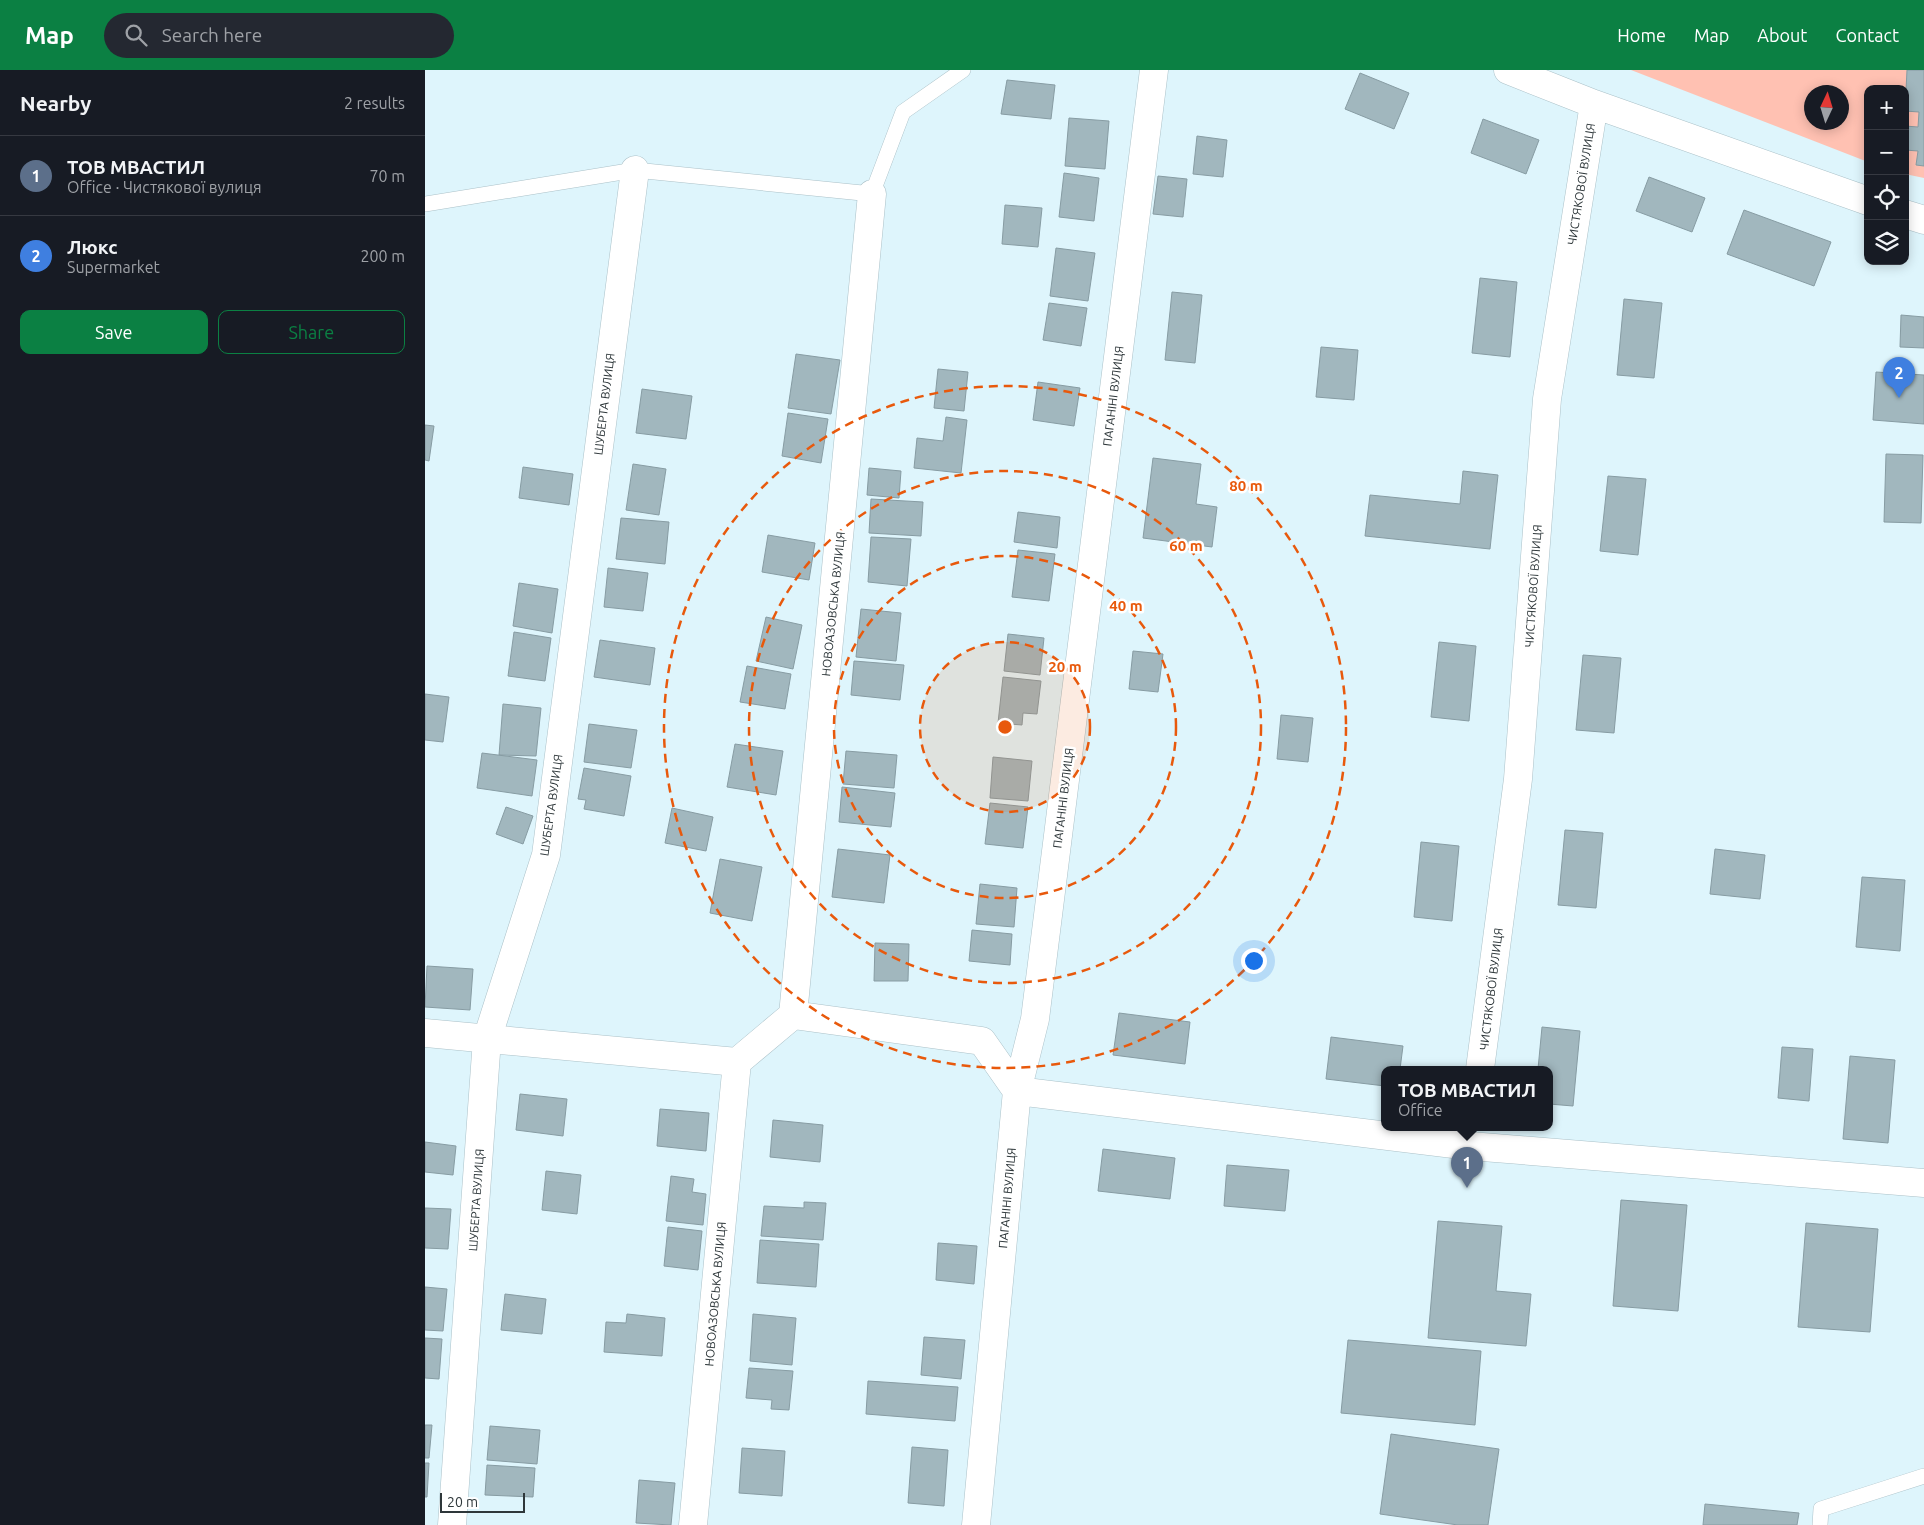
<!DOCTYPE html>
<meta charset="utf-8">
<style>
:root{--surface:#171b24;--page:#242831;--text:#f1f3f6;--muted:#9ea1a6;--line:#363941;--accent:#0b8043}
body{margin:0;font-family:Ubuntu,sans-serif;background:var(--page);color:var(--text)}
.controls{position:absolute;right:15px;top:15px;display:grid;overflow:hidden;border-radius:10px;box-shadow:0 2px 12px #0003}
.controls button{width:45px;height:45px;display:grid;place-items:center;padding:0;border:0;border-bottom:1px solid var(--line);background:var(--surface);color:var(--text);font:25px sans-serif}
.compass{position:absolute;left:1379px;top:15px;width:45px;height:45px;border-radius:50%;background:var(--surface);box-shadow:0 2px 12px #0003;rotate:4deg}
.scale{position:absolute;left:15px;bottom:12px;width:85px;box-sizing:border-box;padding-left:5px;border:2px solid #2e373a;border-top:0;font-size:14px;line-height:18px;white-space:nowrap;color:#2e373a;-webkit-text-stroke:4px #fff;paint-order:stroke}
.you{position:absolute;left:828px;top:890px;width:18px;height:18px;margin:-12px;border:4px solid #fff;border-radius:50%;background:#1a73e8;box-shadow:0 0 0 8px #1a73e833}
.badge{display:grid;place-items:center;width:32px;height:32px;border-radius:50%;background:var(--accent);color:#fff;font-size:16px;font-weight:700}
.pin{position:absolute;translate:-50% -41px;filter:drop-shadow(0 1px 2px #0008)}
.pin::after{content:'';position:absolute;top:26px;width:18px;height:15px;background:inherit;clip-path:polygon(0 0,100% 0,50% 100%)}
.popup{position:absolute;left:956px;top:996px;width:172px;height:65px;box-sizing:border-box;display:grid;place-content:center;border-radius:10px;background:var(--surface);filter:drop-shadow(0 1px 4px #0005);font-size:16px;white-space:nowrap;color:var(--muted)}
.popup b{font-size:19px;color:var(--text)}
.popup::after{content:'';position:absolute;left:50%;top:100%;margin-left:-10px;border:10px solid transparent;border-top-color:var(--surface)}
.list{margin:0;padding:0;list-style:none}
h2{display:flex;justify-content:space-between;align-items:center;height:65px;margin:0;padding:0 20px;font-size:21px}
h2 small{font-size:16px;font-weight:400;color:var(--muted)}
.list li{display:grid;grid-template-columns:32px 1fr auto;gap:15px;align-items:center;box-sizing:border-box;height:80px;padding:0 20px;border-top:1px solid var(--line)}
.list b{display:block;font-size:19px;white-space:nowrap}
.list p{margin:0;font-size:16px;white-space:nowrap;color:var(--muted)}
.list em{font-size:16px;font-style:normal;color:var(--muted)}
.actions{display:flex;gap:10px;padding:15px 20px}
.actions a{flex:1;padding:11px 0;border:1px solid var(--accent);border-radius:10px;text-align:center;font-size:18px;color:var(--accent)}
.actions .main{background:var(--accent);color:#fff}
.icon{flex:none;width:28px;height:28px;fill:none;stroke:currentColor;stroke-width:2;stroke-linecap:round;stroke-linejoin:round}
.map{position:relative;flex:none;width:1499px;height:1455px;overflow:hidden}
header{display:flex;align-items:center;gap:30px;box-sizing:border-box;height:70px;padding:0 25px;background:var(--accent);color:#fff}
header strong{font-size:24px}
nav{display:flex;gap:28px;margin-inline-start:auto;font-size:18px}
.search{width:350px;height:45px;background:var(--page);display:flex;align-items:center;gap:12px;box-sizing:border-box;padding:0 18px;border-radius:28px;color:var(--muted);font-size:19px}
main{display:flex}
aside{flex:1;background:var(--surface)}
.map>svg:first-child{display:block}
.green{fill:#ffc1b2;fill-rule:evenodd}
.building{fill:#a1b7be;stroke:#879ca3}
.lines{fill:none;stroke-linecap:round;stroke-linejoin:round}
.lane-casing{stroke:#abc1c8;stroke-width:16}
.street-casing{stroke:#abc1c8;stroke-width:29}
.lane{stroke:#fff;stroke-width:15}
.street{stroke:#fff;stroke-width:28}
.ring{fill:none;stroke:#e8590c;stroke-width:2.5;stroke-dasharray:9 6}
.labels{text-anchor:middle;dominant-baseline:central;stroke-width:5;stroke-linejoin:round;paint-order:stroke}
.street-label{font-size:12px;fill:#2e373a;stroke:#fff}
.centre{fill:#e8590c;stroke:#fff;stroke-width:2.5}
.ring-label{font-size:15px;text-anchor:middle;font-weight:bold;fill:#e8590c;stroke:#fff;stroke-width:5;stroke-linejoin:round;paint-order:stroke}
</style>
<header>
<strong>Map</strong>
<div class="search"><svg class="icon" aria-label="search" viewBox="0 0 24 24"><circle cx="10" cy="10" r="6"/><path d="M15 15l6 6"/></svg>Search here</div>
<nav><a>Home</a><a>Map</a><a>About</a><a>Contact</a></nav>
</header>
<main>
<aside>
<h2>Nearby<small>2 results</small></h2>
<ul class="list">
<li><span class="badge" style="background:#5c6f8a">1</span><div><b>ТОВ МВАСТИЛ</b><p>Office · Чистякової вулиця</p></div><em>70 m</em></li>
<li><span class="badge" style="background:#3f7fe0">2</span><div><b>Люкс</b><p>Supermarket</p></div><em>200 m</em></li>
</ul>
<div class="actions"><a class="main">Save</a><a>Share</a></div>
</aside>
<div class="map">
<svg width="1499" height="1455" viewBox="0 0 1499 1455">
<rect width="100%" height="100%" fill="#def5fc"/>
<path class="green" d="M1206 0H1499V108L1480 104V19H1443V92ZM1386 22H1416V52H1386Z"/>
<path class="building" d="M1482 0H1499V96L1491 95 1493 81 1480 80V56L1493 57 1494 42 1480 41Z
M935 3 984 23 969 59 920 39Z
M582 10 630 15 626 49 576 44Z
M644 48 684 51 680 99 640 96Z
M1058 49 1114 70 1101 104 1046 83Z
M772 66 802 70 798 107 768 104Z
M639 103 674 108 669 151 634 147Z
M733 106 762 109 758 147 728 144Z
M1224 107 1280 128 1267 162 1211 141Z
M580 135 617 138 613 177 577 174Z
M1319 140 1406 172 1389 216 1302 184Z
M631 178 670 183 663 231 625 226Z
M1055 208 1092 212 1085 287 1047 283Z
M747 222 777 225 770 293 740 290Z
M1199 229 1237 233 1229 308 1192 305Z
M624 233 662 238 656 276 618 270Z
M1476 245 1499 247V278L1475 277Z
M896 277 933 280 929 330 891 327Z
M371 284 415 290 406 344 363 338Z
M513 299 543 302 539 341 509 338Z
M1451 302 1499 305V354L1448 350Z
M613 312 655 318 649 356 608 350Z
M217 319 267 326 261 369 211 363Z
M363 343 403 349 396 393 357 386Z
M521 347 542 350 536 403 489 398 492 368 518 371Z
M0 355 9 356 4 391 0 390Z
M1461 384 1498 385 1496 453 1459 452Z
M728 388 776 394 771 434 792 437 787 477 718 468Z
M208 394 241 399 234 445 201 440Z
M98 397 148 404 144 435 94 428Z
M444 398 476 401 474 428 442 425Z
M1038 401 1073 405 1065 479 940 466 945 425 1035 434Z
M1183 406 1221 409 1213 485 1175 481Z
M446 429 498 432 496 466 444 463Z
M593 442 635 447 632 478 589 472Z
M196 448 244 452 240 494 191 489Z
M343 465 390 473 384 510 337 502Z
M446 467 486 469 482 516 443 512Z
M593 480 630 484 624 531 587 527Z
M183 498 223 503 218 541 179 537Z
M94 513 133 519 127 563 88 556Z
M436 539 476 543 471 591 431 587Z
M341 547 377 555 368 599 331 591Z
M89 562 126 568 120 611 83 606Z
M583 564 619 568 615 605 579 601Z
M175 570 230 578 225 615 169 607Z
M1014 572 1051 576 1044 651 1006 647Z
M708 581 738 584 733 622 704 619Z
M1158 585 1196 588 1189 663 1151 660Z
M429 591 479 595 475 630 426 625Z
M322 596 366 604 360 639 315 632Z
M578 607 616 611 612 644 598 643 597 655 573 653Z
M0 624 24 627 18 672 0 670Z
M78 634 116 638 111 686 74 685Z
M856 645 888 648 883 692 852 689Z
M164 654 212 660 206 698 159 692Z
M310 674 358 681 351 725 302 717Z
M421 681 472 685 469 718 418 714Z
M57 683 112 690 107 726 52 718Z
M568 687 607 691 603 731 565 728Z
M159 698 206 706 199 746 159 739 161 730 153 729Z
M417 717 470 723 466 757 414 752Z
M565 733 603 737 598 778 560 774Z
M81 737 108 746 98 774 71 764Z
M247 738 288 747 281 781 240 773Z
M1140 760 1178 763 1171 838 1133 835Z
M996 772 1034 776 1027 851 989 847Z
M413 779 465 785 459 833 407 827Z
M1290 779 1340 785 1335 829 1285 824Z
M295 789 337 797 327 851 285 843Z
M1437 807 1480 810 1475 881 1431 877Z
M555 814 592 818 589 857 551 854Z
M547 860 587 864 585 895 544 891Z
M450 873 484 874 483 911H449Z
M2 896 48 899 45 940 0 937Z
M694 943 765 952 760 994 688 985Z
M1117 957 1155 961 1148 1036 1124 1034V999H1113Z
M906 967 978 976 975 999H960V1016L901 1009Z
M1357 977 1388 979 1384 1031 1353 1028Z
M1425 986 1470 990 1463 1073 1418 1069Z
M95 1024 142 1029 138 1066 91 1060Z
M235 1039 284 1043 281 1081 232 1076Z
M348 1050 398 1055 395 1092 345 1087Z
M0 1072 31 1076 28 1105 0 1102Z
M678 1079 750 1088 745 1129 673 1121Z
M802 1095 864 1100 860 1141 799 1136Z
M121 1101 156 1105 152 1144 117 1140Z
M246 1106 269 1109 267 1122 281 1124 278 1155 241 1151Z
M1196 1130 1262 1135 1253 1241 1188 1236Z
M379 1132 401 1133 398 1170 336 1166 339 1136 379 1138Z
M0 1138 26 1139 23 1179 0 1178Z
M1013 1151 1077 1156 1071 1221 1106 1224 1101 1276 1003 1268Z
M1381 1153 1453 1159 1445 1262 1373 1257Z
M243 1157 277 1161 273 1200 239 1196Z
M335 1170 394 1174 391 1217 332 1213Z
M513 1173 552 1176 549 1214 511 1210Z
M0 1217 22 1219 18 1261 0 1260Z
M80 1224 121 1229 117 1264 76 1260Z
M202 1244 240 1248 237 1286 179 1282 181 1252 201 1253Z
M328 1244 371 1248 367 1295 325 1291Z
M499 1267 540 1270 536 1309 496 1305Z
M0 1268 17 1269 14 1309 0 1308Z
M923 1270 1056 1281 1050 1355 916 1343Z
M324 1298 368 1301 364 1340 346 1339 347 1330 321 1328Z
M443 1311 533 1317 530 1351 441 1344Z
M0 1355H7L4 1388H0Z
M65 1356 115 1360 112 1394 62 1390Z
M966 1364 1074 1379 1063 1455H1033L955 1444Z
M487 1377 523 1380 519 1436 483 1433Z
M317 1378 360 1381 357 1426 314 1423Z
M0 1393H4L2 1427H0Z
M62 1395 110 1398 108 1427 60 1425Z
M214 1410 250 1413 246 1455 211 1453Z
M1280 1434 1374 1443 1372 1455H1278Z"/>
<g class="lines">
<g class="lane-casing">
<path id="lane" d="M0 134 210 100 447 124 478 42 538 0
M1395 1455 1396 1439 1499 1406"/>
</g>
<g class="street-casing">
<path id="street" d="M1083 0 1169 34 1443 131
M1480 144 1499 150
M368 945 447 124
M0 963 312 992 368 945 557 971 592 1021 1045 1076 1499 1113
M1055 999 1093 709 1122 329 1169 34
M27 1455 62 969 121 785 210 100
M268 1455 312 992
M551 1455 592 1021 610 949 729 0"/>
</g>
<use href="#lane" class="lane"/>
<use href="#street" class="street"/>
</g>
<circle cx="580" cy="657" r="85" fill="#e8590c" fill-opacity=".12"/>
<g class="ring">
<circle cx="580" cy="657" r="85"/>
<circle cx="580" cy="657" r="171"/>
<circle cx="580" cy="657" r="256"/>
<circle cx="580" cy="657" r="341"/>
</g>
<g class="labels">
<g class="street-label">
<text transform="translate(1156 114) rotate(-81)">ЧИСТЯКОВОЇ ВУЛИЦЯ</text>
<text transform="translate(688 326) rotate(-83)">ПАГАНІНІ ВУЛИЦЯ</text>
<text transform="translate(179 334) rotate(-83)">ШУБЕРТА ВУЛИЦЯ</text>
<text transform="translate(1108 516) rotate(-86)">ЧИСТЯКОВОЇ ВУЛИЦЯ</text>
<text transform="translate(408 534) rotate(-84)">НОВОАЗОВСЬКА ВУЛИЦЯ</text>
<text transform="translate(638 728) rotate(-83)">ПАГАНІНІ ВУЛИЦЯ</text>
<text transform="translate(126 735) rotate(-82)">ШУБЕРТА ВУЛИЦЯ</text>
<text transform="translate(1066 919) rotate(-83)">ЧИСТЯКОВОЇ ВУЛИЦЯ</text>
<text transform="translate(582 1128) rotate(-85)">ПАГАНІНІ ВУЛИЦЯ</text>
<text transform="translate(51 1130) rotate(-86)">ШУБЕРТА ВУЛИЦЯ</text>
<text transform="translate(290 1224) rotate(-85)">НОВОАЗОВСЬКА ВУЛИЦЯ</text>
</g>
</g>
<circle cx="580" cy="657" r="8" class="centre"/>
<g class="ring-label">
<text x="821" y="421">80 m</text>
<text x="761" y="481">60 m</text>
<text x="701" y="541">40 m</text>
<text x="640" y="602">20 m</text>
</g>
</svg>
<div class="controls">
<button>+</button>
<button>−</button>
<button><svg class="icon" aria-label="locate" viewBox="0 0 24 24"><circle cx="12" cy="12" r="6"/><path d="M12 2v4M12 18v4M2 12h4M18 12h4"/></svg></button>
<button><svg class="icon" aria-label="layers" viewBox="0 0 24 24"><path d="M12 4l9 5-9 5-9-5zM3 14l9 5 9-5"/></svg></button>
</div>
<svg class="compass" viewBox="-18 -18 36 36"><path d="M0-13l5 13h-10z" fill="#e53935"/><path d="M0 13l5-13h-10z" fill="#9ea1a6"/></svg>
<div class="scale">20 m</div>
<div class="you"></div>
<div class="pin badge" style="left:1042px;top:1118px;background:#5c6f8a">1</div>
<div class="popup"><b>ТОВ МВАСТИЛ</b>Office</div>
<div class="pin badge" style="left:1474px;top:328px;background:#3f7fe0">2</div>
</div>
</main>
